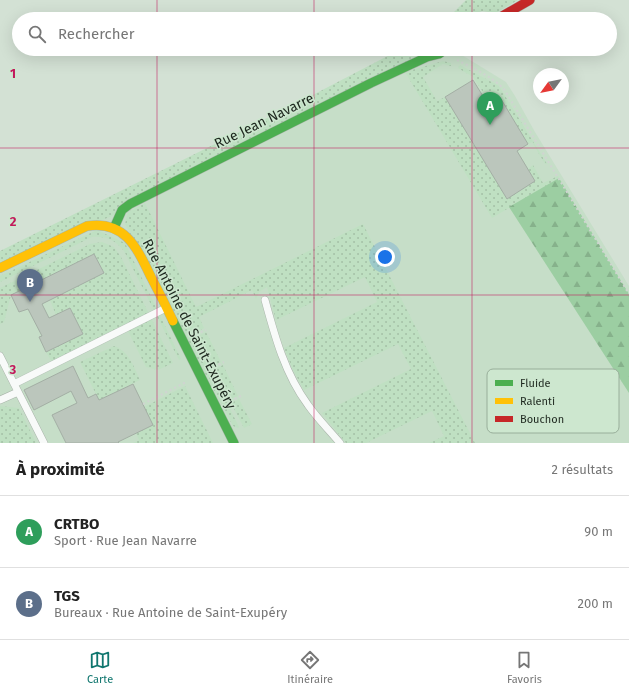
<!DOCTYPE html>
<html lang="fr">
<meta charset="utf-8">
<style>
:root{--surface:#fff;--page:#f6f6f6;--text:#222;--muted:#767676;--line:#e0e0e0;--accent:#0f766e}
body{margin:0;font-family:"Fira Sans",sans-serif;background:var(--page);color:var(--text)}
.compass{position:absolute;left:533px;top:68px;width:36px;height:36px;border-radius:50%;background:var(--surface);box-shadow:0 4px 16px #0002;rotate:237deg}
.you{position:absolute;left:385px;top:257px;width:14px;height:14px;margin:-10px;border:3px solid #fff;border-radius:50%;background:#1a73e8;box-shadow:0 0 0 6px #1a73e833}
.badge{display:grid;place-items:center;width:26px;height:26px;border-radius:50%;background:var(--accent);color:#fff;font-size:13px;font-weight:700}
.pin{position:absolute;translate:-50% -33px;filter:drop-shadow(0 1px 2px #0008)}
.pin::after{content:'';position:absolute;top:21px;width:14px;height:12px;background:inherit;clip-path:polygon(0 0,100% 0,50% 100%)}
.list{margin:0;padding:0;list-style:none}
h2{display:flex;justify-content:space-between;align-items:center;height:52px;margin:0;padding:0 16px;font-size:17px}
h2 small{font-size:13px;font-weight:400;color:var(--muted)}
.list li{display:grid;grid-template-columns:26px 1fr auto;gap:12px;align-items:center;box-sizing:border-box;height:72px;padding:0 16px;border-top:1px solid var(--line)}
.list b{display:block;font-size:15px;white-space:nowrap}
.list p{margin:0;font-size:13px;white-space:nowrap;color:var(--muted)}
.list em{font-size:13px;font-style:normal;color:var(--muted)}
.icon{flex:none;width:22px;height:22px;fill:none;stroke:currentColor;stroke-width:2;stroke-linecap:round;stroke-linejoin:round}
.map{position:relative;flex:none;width:629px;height:443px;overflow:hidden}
.search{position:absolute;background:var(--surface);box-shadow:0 4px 16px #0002;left:12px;right:12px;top:12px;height:44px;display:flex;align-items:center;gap:10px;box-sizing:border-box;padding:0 14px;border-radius:22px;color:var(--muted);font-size:15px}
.sheet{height:196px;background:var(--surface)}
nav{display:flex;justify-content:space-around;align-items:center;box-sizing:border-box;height:56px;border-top:1px solid var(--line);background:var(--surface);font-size:11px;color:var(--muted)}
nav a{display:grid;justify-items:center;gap:2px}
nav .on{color:var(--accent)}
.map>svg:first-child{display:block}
.built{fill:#c6dec8}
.grass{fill:url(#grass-dots)}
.forest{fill:url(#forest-firs)}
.building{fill:#bbc6bc;stroke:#a3aea4}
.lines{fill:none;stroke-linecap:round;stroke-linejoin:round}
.lane-casing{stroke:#a9b4aa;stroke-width:8}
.fast-casing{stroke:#a9b4aa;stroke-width:10}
.slow-casing{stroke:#a9b4aa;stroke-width:10}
.jam-casing{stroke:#a9b4aa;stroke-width:10}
.path{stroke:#d0d4d1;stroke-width:2;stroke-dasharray:2 3;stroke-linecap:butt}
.lane{stroke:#f8faf9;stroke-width:7}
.fast{stroke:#4caf50;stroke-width:9}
.slow{stroke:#ffc107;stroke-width:9}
.jam{stroke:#c62828;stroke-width:9}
.grid{fill:none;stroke:#c2185b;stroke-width:1;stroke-opacity:0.55}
.labels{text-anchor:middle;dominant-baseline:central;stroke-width:3;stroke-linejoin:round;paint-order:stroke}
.street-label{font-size:14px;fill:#1e281f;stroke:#cde7cf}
.key{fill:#cde7cf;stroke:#98ae9a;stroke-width:1}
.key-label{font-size:11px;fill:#1e281f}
.grid-label{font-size:13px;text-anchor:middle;font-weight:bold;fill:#c2185b;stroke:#cde7cf;stroke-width:3;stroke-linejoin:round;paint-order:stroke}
</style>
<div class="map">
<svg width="629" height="443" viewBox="0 0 629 443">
<defs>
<pattern id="grass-dots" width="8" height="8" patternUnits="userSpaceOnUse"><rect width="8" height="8" fill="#bfe0c2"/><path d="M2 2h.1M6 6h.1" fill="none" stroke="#a4c0a6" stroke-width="1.8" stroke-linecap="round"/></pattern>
<pattern id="forest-firs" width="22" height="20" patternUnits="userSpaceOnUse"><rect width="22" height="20" fill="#9ccea2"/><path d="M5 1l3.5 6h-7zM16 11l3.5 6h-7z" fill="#86b18b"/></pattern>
</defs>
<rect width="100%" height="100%" fill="#d3e1d4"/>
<path class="built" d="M452 49 506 82 515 96 535 132 629 286V443H0V262Z"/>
<path class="grass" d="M466 0H518L496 13 482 11 462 19H447Z
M401 49H435L112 216 0 262V251L305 99Z
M443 61 451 63V66L443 64 423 77 437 101 445 97 507 198 535 181 528 169 533 165 543 183 558 176 559 178 492 218 405 72Z
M460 65 499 86 547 164H545L532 142 528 144 501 99 483 92 473 77 458 68Z
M145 203 196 307 363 224 475 443H429L444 436 432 411 366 443H346L322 413 411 369 398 344 304 390 293 370 284 348 377 302 365 277 276 320 267 287 259 292 258 295 256 299 252 290 199 317 204 328 193 334 239 427 238 428 233 426 125 224 128 212Z
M97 230 125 243 181 359 179 360 124 251C115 240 106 236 92 237L0 282V276Z
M102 242 114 247 121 257 173 363 158 370 146 367 125 325 52 362 46 352 83 334 70 308 56 315 50 300 104 273 94 254 11 295 4 322 0 324V288L90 244Z
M206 332 221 362 213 366 198 336Z
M114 346C129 351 134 367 140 380L99 400 80 362Z
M223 365 238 396 230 399 215 369Z
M185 386 213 443H133L139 440 136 433 153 425 144 407Z
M239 399 252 424 244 428 231 403Z
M0 406 19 408 36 443H0Z"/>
<path class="forest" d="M559 178 629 294V393L509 207Z"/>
<path class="building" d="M473 80 489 106 501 99 528 144 517 151 535 181 507 199 445 97Z
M94 254 104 273 42 304 49 318 70 308 83 334 46 352 39 337 42 336 28 309 19 312 11 295Z
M73 366 88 398 96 394 99 400 133 384 153 425 118 442 119 443H66L52 415 77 403 71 391 34 410 24 390Z"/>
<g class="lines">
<g class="lane-casing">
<path id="lane" d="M265 300C275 337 285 374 308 405 317 418 329 430 340 443
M0 356 44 443
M14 384 166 308
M0 400 18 392"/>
</g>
<g class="fast-casing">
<path id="fast" d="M114 228 122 210 130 204 371 83 427 57 439 54 446 49
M173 321 234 443"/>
</g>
<g class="slow-casing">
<path id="slow" d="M0 268 87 226C125 220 137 248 151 277 159 292 166 306 173 321"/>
</g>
<g class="jam-casing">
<path id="jam" d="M497 19 530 0"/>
</g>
<path class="path" d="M467 19 474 16 482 15
M457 60C473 68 491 76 504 89L629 294
M196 334 206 330
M214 367 224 362
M230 401 241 396
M143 404 186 382"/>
<use href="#lane" class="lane"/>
<use href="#fast" class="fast"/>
<use href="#slow" class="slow"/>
<use href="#jam" class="jam"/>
</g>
<path class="grid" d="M157 0V19M314 0V19M472 0V19M157 49V443M314 49V443M472 49V443M0 148H629M0 295H629"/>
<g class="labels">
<g class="street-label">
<text transform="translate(264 121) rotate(-26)">Rue Jean Navarre</text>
<text transform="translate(189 324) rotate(63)">Rue Antoine de Saint-Exupéry</text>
</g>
</g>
<rect x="487" y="369" width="132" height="64" rx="6" class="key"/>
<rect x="495" y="380" width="18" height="6" fill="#4caf50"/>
<rect x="495" y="398" width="18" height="6" fill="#ffc107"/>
<rect x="495" y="416" width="18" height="6" fill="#c62828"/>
<g class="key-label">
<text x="520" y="387">Fluide</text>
<text x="520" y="405">Ralenti</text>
<text x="520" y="423">Bouchon</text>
</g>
<g class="grid-label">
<text x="13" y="78">1</text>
<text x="13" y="226">2</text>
<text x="13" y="374">3</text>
</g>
</svg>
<svg class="compass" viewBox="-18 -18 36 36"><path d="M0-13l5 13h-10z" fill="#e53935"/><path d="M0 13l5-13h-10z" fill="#767676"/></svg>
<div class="you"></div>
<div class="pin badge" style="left:490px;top:125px;background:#2e9e5b">A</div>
<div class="pin badge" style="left:30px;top:302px;background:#5c6f8a">B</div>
<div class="search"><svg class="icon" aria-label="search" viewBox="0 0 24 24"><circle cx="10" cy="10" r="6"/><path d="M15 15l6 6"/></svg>Rechercher</div>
</div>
<section class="sheet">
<h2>À proximité<small>2 résultats</small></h2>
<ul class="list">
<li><span class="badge" style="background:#2e9e5b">A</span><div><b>CRTBO</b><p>Sport · Rue Jean Navarre</p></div><em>90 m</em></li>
<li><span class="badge" style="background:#5c6f8a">B</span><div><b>TGS</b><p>Bureaux · Rue Antoine de Saint-Exupéry</p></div><em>200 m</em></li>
</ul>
</section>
<nav>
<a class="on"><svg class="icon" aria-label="map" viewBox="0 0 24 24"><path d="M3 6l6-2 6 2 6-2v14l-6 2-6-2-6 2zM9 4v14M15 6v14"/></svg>Carte</a>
<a><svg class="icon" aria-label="directions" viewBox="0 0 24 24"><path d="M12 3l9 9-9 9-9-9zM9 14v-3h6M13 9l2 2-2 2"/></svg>Itinéraire</a>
<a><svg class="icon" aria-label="saved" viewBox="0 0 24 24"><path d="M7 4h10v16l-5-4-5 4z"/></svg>Favoris</a>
</nav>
